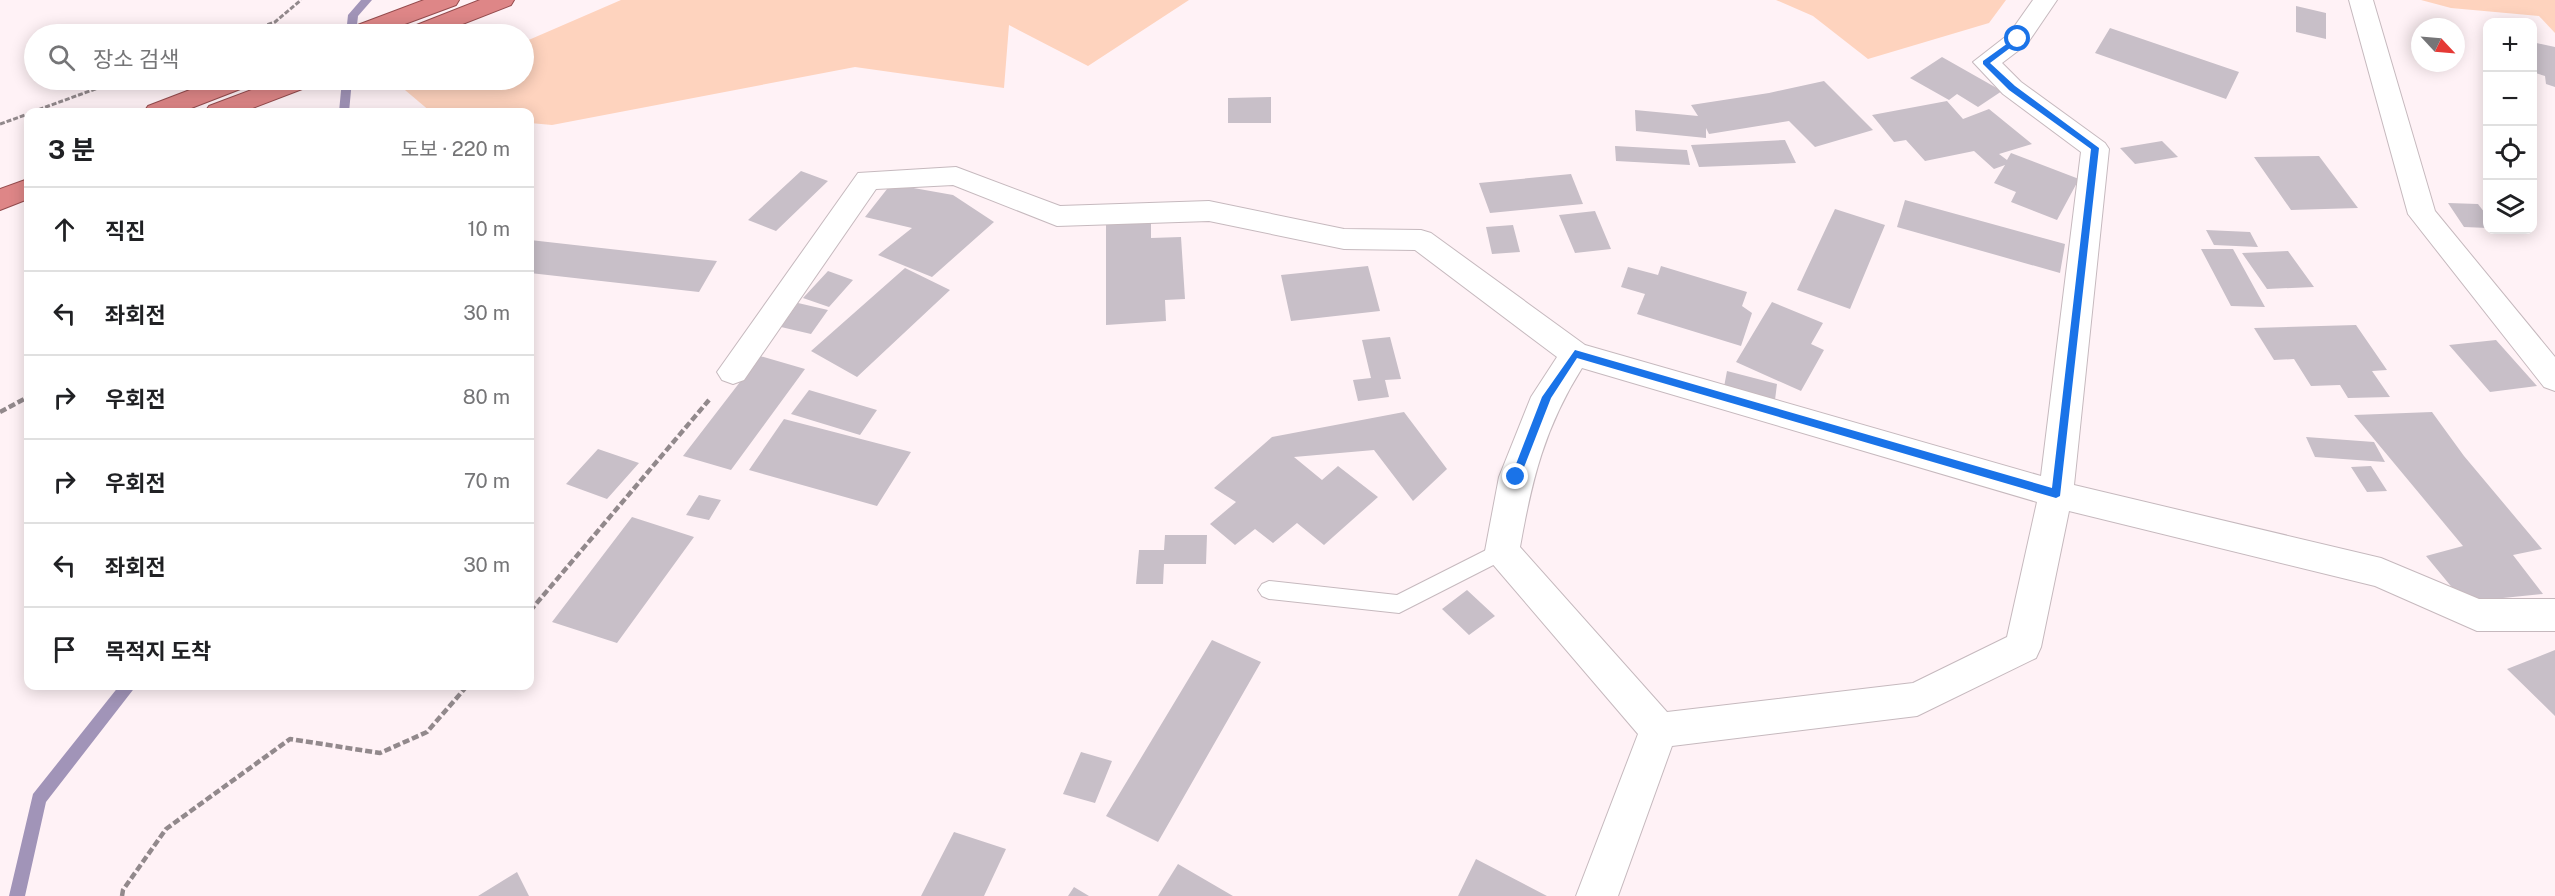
<!DOCTYPE html>
<html lang="ko">
<meta charset="utf-8">
<style>
:root{--surface:#fff;--page:#f6f6f6;--text:#202124;--muted:#757577;--line:#e0e0e0}
body{margin:0;font-family:"Public Sans","Noto Sans KR",sans-serif;background:var(--page);color:var(--text)}
.controls{position:absolute;right:18px;top:18px;display:grid;overflow:hidden;border-radius:12px;box-shadow:0 3px 15px #0003}
.controls button{width:54px;height:54px;display:grid;place-items:center;padding:0;border:0;border-bottom:2px solid var(--line);background:var(--surface);color:var(--text);font:30px sans-serif}
.compass{position:absolute;left:2411px;top:18px;width:54px;height:54px;border-radius:50%;background:var(--surface);box-shadow:0 3px 15px #0003;rotate:116deg}
.stop{position:absolute;width:18px;height:18px;margin:-14px;border:4px solid #1a73e8;border-radius:50%;background:#fff}
.stop.end{background:#1a73e8;border-color:#fff;box-shadow:0 2px 6px #0008}
.list{margin:0;padding:0;list-style:none}
h2{display:flex;justify-content:space-between;align-items:center;height:78px;margin:0;padding:0 24px;font-size:26px}
h2 small{font-size:20px;font-weight:400;color:var(--muted)}
.list li{display:grid;grid-template-columns:39px 1fr auto;gap:18px;align-items:center;box-sizing:border-box;height:84px;padding:0 24px;border-top:2px solid var(--line)}
.list b{display:block;font-size:22px;white-space:nowrap}
.list em{font-size:20px;font-style:normal;color:var(--muted)}
.icon{flex:none;width:33px;height:33px;fill:none;stroke:currentColor;stroke-width:2;stroke-linecap:round;stroke-linejoin:round}
.map{position:relative;flex:none;width:2555px;height:896px;overflow:hidden}
.search{position:absolute;background:var(--surface);box-shadow:0 3px 15px #0003;left:24px;top:24px;width:510px;height:66px;display:flex;align-items:center;gap:15px;box-sizing:border-box;padding:0 21px;border-radius:33px;color:var(--muted);font-size:22px}
.panel{position:absolute;background:var(--surface);box-shadow:0 3px 15px #0003;left:24px;top:108px;width:510px;height:582px;border-radius:12px}
.map>svg:first-child{display:block}
.green{fill:#fed3be}
.lines{fill:none;stroke-linecap:round;stroke-linejoin:round}
.stream{fill:#a194b8;fill-rule:evenodd}
.building{fill:#c8bfc8}
.service-casing{stroke:#c6b9be;stroke-width:2}
.minor-casing{stroke:#c6b9be;stroke-width:2}
.trunk-casing{stroke:#944b4d;stroke-width:2}
.path-far1{stroke:#92898c;stroke-width:3;stroke-dasharray:5 2;stroke-linecap:butt}
.path{stroke:#92898c;stroke-width:4.5;stroke-dasharray:7 3;stroke-linecap:butt}
.service{fill:#fff;fill-rule:evenodd}
.minor{fill:#fff;fill-rule:evenodd}
.trunk{fill:#de8687;fill-rule:evenodd}
.route{fill:#1a73e8}
</style>
<div class="map">
<svg width="2555" height="896" viewBox="0 0 2555 896">
<rect width="100%" height="100%" fill="#fff2f6"/>
<path class="green" d="M621 0H1189L1088 66 1009 25 1004 88 855 67 552 125 530 123V112H431L405 90 433 80H524V42Z
M1776 0H2006L1989 23 1868 59 1813 16Z
M2421 0H2555V33L2539 16 2451 8Z"/>
<g class="lines">
<path class="stream" d="M361 0H372L358 16 356 34H346L348 15Z
M342 80H352L349 112H339Z
M119 686H136L46 802 25 896H9L33 794Z"/>
</g>
<path class="building" d="M2296 6 2326 13V39L2296 32Z
M2110 28 2239 72 2226 99 2095 53Z
M2532 42 2555 47V87L2546 84 2545 76 2532 72Z
M1942 57 2002 91 1978 107 1957 94 1949 100 1910 78Z
M1824 81 1873 130 1815 147 1789 121 1709 134 1706 128V138L1636 131 1635 110 1698 116 1691 105 1769 93Z
M1271 97V123H1228V98Z
M1947 101 1963 119 1989 109 2032 144 1999 154 2007 160 2011 153 2079 179 2057 220 2011 202 2016 192 1994 183 2005 165 1994 169 1974 151 1925 161 1906 140 1894 142 1872 115Z
M1785 140 1796 163 1699 167 1691 145Z
M2162 141 2178 157 2135 164 2120 148Z
M1615 146 1687 150 1690 165 1616 161Z
M2319 156 2358 208 2291 210 2254 157Z
M801 171 828 181 776 231 748 220Z
M1571 174 1583 204 1490 213 1479 183Z
M891 184 953 195 994 222 932 277 878 255 912 228 865 217Z
M1905 200 2065 244 2060 273 1897 227Z
M2448 203 2478 204 2488 217V228L2464 227Z
M1835 209 1885 225 1850 309 1797 290Z
M1595 211 1611 249 1575 253 1559 215Z
M1151 222V238L1181 237 1185 299 1165 300 1166 321 1106 325V225Z
M1513 225 1520 252 1492 254 1486 227Z
M2206 230 2250 232 2258 247 2214 245Z
M530 240 717 261 699 292 530 273Z
M2201 249H2233L2265 307 2231 306Z
M2288 251 2314 287 2267 289 2242 253Z
M1368 266 1380 311 1291 321 1281 275Z
M1661 266 1747 292 1742 306 1752 313 1741 346 1637 314 1645 294 1621 287 1628 267 1658 275Z
M905 268 950 290 857 377 811 351Z
M828 271 853 280 829 307 803 298Z
M1772 302 1823 323 1811 344 1824 350 1801 391 1736 362Z
M798 303 828 310 811 334 781 327Z
M2356 325 2387 370 2372 371 2390 397 2348 398 2340 385 2311 386 2294 359 2274 360 2254 328Z
M1390 337 1401 379 1385 380 1389 397 1358 401 1353 380 1371 378 1362 340Z
M2496 340 2537 386 2490 392 2449 345Z
M760 356 805 369 731 470 683 456Z
M1727 371 1777 384 1775 400 1724 387Z
M809 390 877 410 860 435 791 414Z
M1404 412 1447 469 1413 501 1374 450 1294 457 1322 480 1338 466 1378 497 1324 545 1297 523 1273 543 1255 529 1235 545 1210 524 1236 502 1214 488 1272 437Z
M2432 412 2464 456 2542 549 2513 555 2543 594 2464 602 2426 556 2463 546 2354 415Z
M784 419 911 452 877 506 749 470Z
M2306 437 2374 442 2385 462 2315 457Z
M598 449 639 463 607 499 566 484Z
M2371 466 2387 491 2367 492 2351 467Z
M699 495 721 500 709 520 686 515Z
M632 517 694 537 617 643 552 622Z
M1165 535H1207L1206 564H1164L1163 584H1136L1139 550H1164Z
M1467 590 1495 616 1469 635 1442 609Z
M1212 640 1261 662 1158 842 1106 816Z
M2555 650V716L2507 669Z
M1081 752 1112 761 1095 803 1063 794Z
M954 832 1006 849 984 896H921Z
M1476 859 1547 896H1458Z
M1178 864 1233 896H1158Z
M517 872 529 896H478Z
M1074 887 1089 896H1068Z"/>
<g class="lines">
<g class="service-casing">
<path id="service" d="M1502 542 1509 545 1512 551 1509 557 1399 613 1269 599 1262 596 1258 590 1262 584 1269 581 1397 595Z"/>
</g>
<g class="minor-casing">
<path id="minor" d="M2033 0H2057L2027 44 2002 63 2021 82 2105 143 2109 149 2074 485 2381 558 2479 599H2555V631H2477L2375 586 2069 511 2041 647 2036 658 1917 716 1672 746 1618 896H1576L1638 734 1490 561 1485 551 1499 477 1531 397 1557 357 1415 250 1344 249 1209 221 1057 226 953 185 876 189 744 380 733 384 722 380 717 372 858 173 956 167 1060 206 1209 201 1344 229 1421 230 1431 233 1585 345 2041 476 2081 152 2003 94 1973 62 2009 34ZM1582 368 2037 502 2007 637 1913 683 1667 712 1520 547C1532 479 1545 427 1582 368Z
M2349 0H2373L2435 211 2555 357V391L2544 387 2408 214Z"/>
</g>
<g class="trunk-casing">
<path id="trunk" d="M424 0H459L456 5 378 34H343L347 29Z
M480 0H514L511 5 437 34H413L410 31 414 26Z
M216 80H252L248 86 181 112H144L148 106Z
M278 80H314L310 86 242 112H205L209 106Z
M28 179V199L0 210V189Z"/>
</g>
<path class="path-far1" d="M241 34 275 22 301 0
M32 112 120 80
M0 124 28 114"/>
<path class="path" d="M0 412 28 397
M530 611 709 400
M122 896 123 890 166 829 290 739 380 753 427 732 467 686"/>
<use href="#service" class="service"/>
<use href="#minor" class="minor"/>
<use href="#trunk" class="trunk"/>
</g>
<path class="route" d="M2015 38 2022 39 1990 63 2015 86 2099 148 2060 496 2056 498 1577 358 1551 398 1519 480H1512L1511 477 1542 397 1575 350 2052 488 2091 149 2009 90 1983 64V61Z"/>
</svg>
<div class="controls">
<button>+</button>
<button>−</button>
<button><svg class="icon" aria-label="locate" viewBox="0 0 24 24"><circle cx="12" cy="12" r="6"/><path d="M12 2v4M12 18v4M2 12h4M18 12h4"/></svg></button>
<button><svg class="icon" aria-label="layers" viewBox="0 0 24 24"><path d="M12 4l9 5-9 5-9-5zM3 14l9 5 9-5"/></svg></button>
</div>
<svg class="compass" viewBox="-18 -18 36 36"><path d="M0-13l5 13h-10z" fill="#e53935"/><path d="M0 13l5-13h-10z" fill="#757577"/></svg>
<div class="stop" style="left:2018px;top:39px"></div>
<div class="stop end" style="left:1516px;top:477px"></div>
<div class="search"><svg class="icon" aria-label="search" viewBox="0 0 24 24"><circle cx="10" cy="10" r="6"/><path d="M15 15l6 6"/></svg>장소 검색</div>
<section class="panel">
<h2>3 분<small>도보 · 220 m</small></h2>
<ul class="list">
<li><svg class="icon" aria-label="ahead" viewBox="0 0 24 24"><path d="M12 20V5M6 11l6-6 6 6"/></svg><div><b>직진</b></div><em>10 m</em></li>
<li><svg class="icon" aria-label="left" viewBox="0 0 24 24"><path d="M17 20v-9H6M10 6l-5 5 5 5"/></svg><div><b>좌회전</b></div><em>30 m</em></li>
<li><svg class="icon" aria-label="right" viewBox="0 0 24 24"><path d="M7 20v-9h11M14 6l5 5-5 5"/></svg><div><b>우회전</b></div><em>80 m</em></li>
<li><svg class="icon" aria-label="right" viewBox="0 0 24 24"><path d="M7 20v-9h11M14 6l5 5-5 5"/></svg><div><b>우회전</b></div><em>70 m</em></li>
<li><svg class="icon" aria-label="left" viewBox="0 0 24 24"><path d="M17 20v-9H6M10 6l-5 5 5 5"/></svg><div><b>좌회전</b></div><em>30 m</em></li>
<li><svg class="icon" aria-label="arrive" viewBox="0 0 24 24"><path d="M6 21V4h12l-3 4 3 4H6"/></svg><div><b>목적지 도착</b></div></li>
</ul>
</section>
</div>
